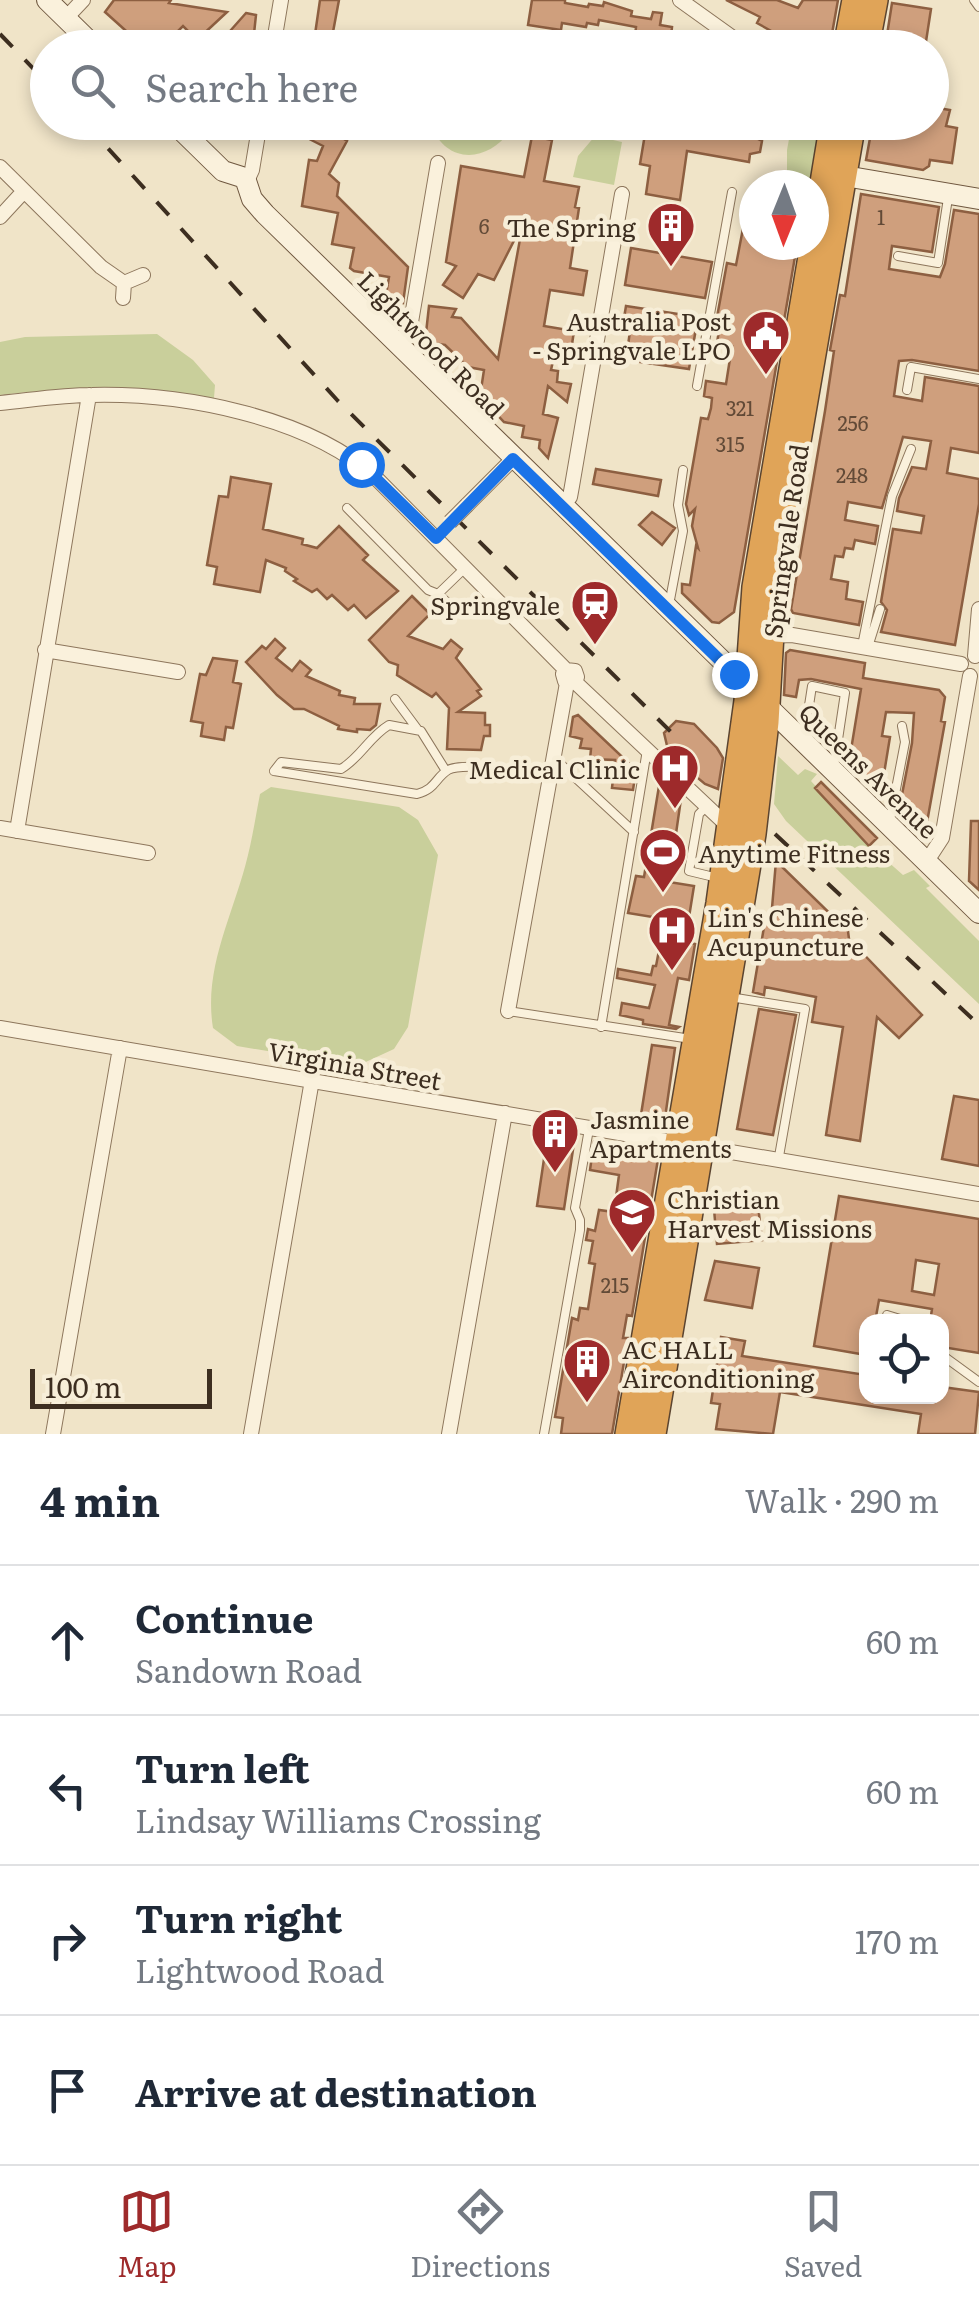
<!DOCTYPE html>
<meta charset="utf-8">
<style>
:root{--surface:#fff;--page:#f2f2f3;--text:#1f2937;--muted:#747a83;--line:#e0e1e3;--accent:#9e2a2b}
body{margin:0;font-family:Literata,serif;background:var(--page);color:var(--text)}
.controls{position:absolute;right:30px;bottom:30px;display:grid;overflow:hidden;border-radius:20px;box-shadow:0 5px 15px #0003}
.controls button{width:90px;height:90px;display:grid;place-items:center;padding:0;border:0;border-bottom:2px solid var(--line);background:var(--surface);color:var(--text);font:50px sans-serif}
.compass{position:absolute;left:739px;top:170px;width:90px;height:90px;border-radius:50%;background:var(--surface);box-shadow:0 5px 15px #0003;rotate:181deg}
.scale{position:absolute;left:30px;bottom:25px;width:182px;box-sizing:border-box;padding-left:10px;border:5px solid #3d2e20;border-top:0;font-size:28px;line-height:35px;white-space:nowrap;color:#3d2e20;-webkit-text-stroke:8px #f7eed8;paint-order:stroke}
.stop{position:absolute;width:30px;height:30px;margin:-22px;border:8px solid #1a73e8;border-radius:50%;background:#fff}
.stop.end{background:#1a73e8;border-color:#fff;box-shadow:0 2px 10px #0008}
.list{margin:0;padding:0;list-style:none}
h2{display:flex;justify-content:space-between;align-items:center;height:130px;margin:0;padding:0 40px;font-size:42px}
h2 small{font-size:32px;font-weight:400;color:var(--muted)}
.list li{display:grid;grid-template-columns:65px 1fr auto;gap:30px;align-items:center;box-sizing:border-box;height:150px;padding:0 40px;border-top:2px solid var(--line)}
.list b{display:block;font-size:38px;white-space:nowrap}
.list p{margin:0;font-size:32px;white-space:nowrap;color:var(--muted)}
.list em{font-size:32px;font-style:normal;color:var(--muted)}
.icon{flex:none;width:55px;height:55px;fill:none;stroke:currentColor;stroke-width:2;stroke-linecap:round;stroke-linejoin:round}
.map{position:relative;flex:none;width:979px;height:1434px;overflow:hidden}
.search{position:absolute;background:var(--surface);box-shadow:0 5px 15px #0003;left:30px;right:30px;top:30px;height:110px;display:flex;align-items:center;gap:25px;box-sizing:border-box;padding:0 35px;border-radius:55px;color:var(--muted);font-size:38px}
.sheet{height:730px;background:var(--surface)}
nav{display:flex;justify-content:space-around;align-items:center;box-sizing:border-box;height:140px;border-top:2px solid var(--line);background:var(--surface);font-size:28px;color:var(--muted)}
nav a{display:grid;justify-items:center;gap:5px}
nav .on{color:var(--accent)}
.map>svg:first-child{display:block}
.green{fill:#c9cf9b}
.building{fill:#cf9f7d;stroke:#8d5f41;stroke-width:2.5;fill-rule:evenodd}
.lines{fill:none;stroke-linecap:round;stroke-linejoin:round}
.lane-casing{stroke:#8d765c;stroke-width:10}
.street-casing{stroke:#8d765c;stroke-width:16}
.secondary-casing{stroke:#6f573f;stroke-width:22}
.highway-casing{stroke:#5b4430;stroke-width:28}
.lane{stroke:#faf1dc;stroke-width:8}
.street{stroke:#faf1dc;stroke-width:14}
.secondary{stroke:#faf1dc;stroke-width:20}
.highway{stroke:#e0a458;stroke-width:25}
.rail{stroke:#3d2e20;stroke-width:4;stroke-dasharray:18 18;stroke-linecap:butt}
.street-bridge-casing{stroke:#8d765c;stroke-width:16;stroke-linecap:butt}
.street-bridge{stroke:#faf1dc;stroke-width:14}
.route{stroke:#1a73e8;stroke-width:12}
.labels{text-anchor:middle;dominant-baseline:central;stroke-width:9;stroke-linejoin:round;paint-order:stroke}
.number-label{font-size:20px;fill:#624a37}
.poi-label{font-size:25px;fill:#3d2e20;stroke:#f7eed8;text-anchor:start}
.street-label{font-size:25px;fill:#3d2e20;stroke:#f7eed8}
</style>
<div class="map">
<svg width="979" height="1434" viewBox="0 0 979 1434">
<rect width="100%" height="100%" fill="#f0e4c8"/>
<path class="green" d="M430 123V122L547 123 546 127 515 123C494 162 447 169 430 123Z
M792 123H822L810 185H774L779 176 787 173V150Z
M595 136 622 142 614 185 573 177 578 156Z
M157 334 193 360 215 385 214 398C142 388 73 386 0 395V342L25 337Z
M778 756 798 775 805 769 817 774 811 781 869 845 903 875 914 870 930 886 926 888 979 941V1004L786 821 774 804Z
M271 787 399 807 418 820 438 855 408 1027 394 1049 357 1066 237 1046 213 1028C203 967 234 914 248 855 253 835 256 814 260 794Z"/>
<path class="building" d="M114 0H171L169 3 227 12 197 40 183 26 161 48H145L105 12Z
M320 0H339L330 48H313Z
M532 0H565V3L588 7 589 4 603 6 604 2 632 11 631 16 651 19 653 12 662 13 660 25 672 27 671 36 706 38 709 48H651L652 39 635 36 636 27 599 20 598 25 587 23 586 27 562 23 561 30 528 25Z
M726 0H777L798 8 803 0H838L830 45 800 46 801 38 773 32 757 23 760 17Z
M892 3 931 9 925 48H885Z
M246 13 256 15 253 43 223 39Z
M932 107 950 110 946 126 957 128 952 163 930 160 929 166 923 170 866 160 873 122H932Z
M276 122H348L338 135 347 141 329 174 339 183 337 196 408 267 403 303 385 300 389 277 354 271 350 268 354 248 332 244 338 213 302 206 309 160 317 161 323 146Z
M647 122 756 124 754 137 762 141 760 152 750 154 749 162 687 151 680 200 646 194 650 166 640 164Z
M532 136 552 140 544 181 579 187 575 207 579 208 570 268 587 271 583 295 550 290 544 326 574 331 571 351 556 348 551 370 558 371 557 382 571 384 567 402 548 386 543 414 558 418 548 458 539 448 540 440 522 437 524 426 504 422 480 396 484 370 468 367 445 345 425 342 429 306 456 309 452 317 461 318 498 359 523 223 494 280 478 274 463 298 443 285 456 266 446 262 461 166 524 177Z
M861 194 939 207 932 252 892 246 889 269 940 277 945 264 954 210 979 214V371L912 360 899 361 894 396 922 401 925 377 979 386V453L951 448 947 473 979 479V504L955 645 881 632 887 610 881 602 893 529 921 533 924 516 897 511 899 498 912 467 926 469 931 441 903 437 882 508 848 502 845 520 878 526 875 544 855 540 853 549 845 548 843 557 835 556 831 579 848 582 846 599 863 602 859 625 793 613 791 609 825 411 834 351 830 350 840 295 845 296Z
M749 197 754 198V245H797L734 612 719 623 712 622 682 593V584L690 585 696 546 698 548 692 526 695 509 689 515 686 504 701 418 708 419 711 408 712 398 704 396 706 381 726 384 732 346 717 343 721 318 717 317 727 263 736 265Z
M631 248 712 262 705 298 625 285Z
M626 306 698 317 689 369 626 360 630 331 622 330Z
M596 469 661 480 658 496 593 484Z
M231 477 271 484 263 529 303 539 302 544 317 548 339 526 368 555 363 560 398 591 366 618 354 605 348 610 332 595 327 599 317 589 312 592 294 581 297 579 285 571 286 568 266 560 260 592 214 584 217 567 207 565 219 496 228 497Z
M652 512 675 528 662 545 639 525Z
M412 596 430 614 408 636 443 649 451 640 462 649 456 658 481 689 477 691 481 696 458 712 485 713V725H490V736H484L481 750 447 749 449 708 436 693 432 697 397 675 398 665 389 662 369 640Z
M275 639 285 648 276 658 292 671 300 661 311 670 306 676 340 691 339 695 355 698 354 704H380L376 725 370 730 357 729V732L338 729 339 726 304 709H294L277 695 246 662 262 646 266 649Z
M790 650 865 663 863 678 939 690 945 697 941 721 945 722 926 828 917 830 899 810 912 743 914 713 886 712 882 736 890 737 881 792 849 762 861 689 811 679 799 680 796 697 784 695 786 653Z
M213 658 237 661 233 682 241 684 233 728 226 727 224 740 201 736 203 723 191 721 200 674 206 675Z
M578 715 636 770 633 790 612 788 615 760 590 759 591 749 580 748 582 739 570 736 573 717Z
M676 721 694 724 717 748 723 758 718 789 705 784 669 754 664 733Z
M821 782 877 838 869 846 815 788Z
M659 786 671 788 681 799 669 882 694 886 685 942 695 944 689 980 678 978 669 1025 679 1027 676 1029 643 1024V1020L620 1015 622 1003 649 1008 655 985 617 978 618 969 651 975 653 966H656L665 919 628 913 636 876 644 877Z
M971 821H979V890L969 881Z
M776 861 848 931 849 939 922 1015 899 1038 877 1017 860 1141 826 1135 843 1027 812 1022 816 997 765 987 764 995 753 992 765 921 777 913 772 908Z
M759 1009 796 1015 773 1135 737 1129Z
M652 1045 675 1048 664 1125 640 1121Z
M954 1096 979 1100V1166L942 1159Z
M547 1139 574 1143 564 1209 537 1206Z
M594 1142 659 1153 632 1316 627 1315 623 1338H628L612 1434H561L563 1418 555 1417 572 1318 578 1320 580 1308 588 1309 595 1264 589 1263 593 1241 586 1240 588 1229 595 1231 599 1210 614 1212 619 1175 590 1170Z
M839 1196 979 1219V1353L942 1347V1322H930L932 1309 879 1300 875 1322H866V1355L814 1346ZM916 1260 939 1264 934 1295 912 1291Z
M758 1205 762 1240 717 1244 714 1209Z
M715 1261 759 1268 752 1308 705 1300Z
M721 1337 745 1341 742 1356 866 1375V1396H942V1387L979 1392 975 1434H918L921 1414 780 1392 773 1434 716 1429 720 1404 711 1403Z"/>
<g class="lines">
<g class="lane-casing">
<path id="lane" d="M974 0 979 7
M898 256 938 263 948 198
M697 386 732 192
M907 390 911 367 979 379
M347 508 428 590 438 594 466 567
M438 594 450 605
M669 605 683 531 678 505 683 470
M862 646 892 496 911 449
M868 647 880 609
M395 699 418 730
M804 738 812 686 845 693 834 766
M553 757 634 832
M274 771 417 794C436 789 435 778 448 770 464 761 528 773 548 774
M274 771 281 762 341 769C361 757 369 737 389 725L421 731 446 771
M705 808 699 814 689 871 718 878
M890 820 905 742 902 726
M730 997 805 1009 778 1162
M508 1011 691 1039
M601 1027 647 750
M886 1322 887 1315 910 1322
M942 1355 979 1382
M544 1434 580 1230V1220L575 1208 589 1129"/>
</g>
<g class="street-casing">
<path id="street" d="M680 0 747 48
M66 18 83 0
M273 48 281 0
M0 167 101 267 124 283
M247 181 252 170 260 122
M0 217 24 191
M123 298 124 283 143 275
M398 345 410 328 438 163
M0 403C31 400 61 395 92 395 182 393 308 416 376 478L566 670 575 671 577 677 575 682 565 681 563 674 566 670
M467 505 513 459
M562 505 570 497 572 486 622 194
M770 636 792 635 961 664
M45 650 178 672
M975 656 979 609
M575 682 730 828
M0 828 148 853
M17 831 89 395
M927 861 942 838 970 676
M508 1011 567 683
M0 1028 979 1194
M53 1434 120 1048
M251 1434 312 1080
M449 1434 505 1113"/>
</g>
<g class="secondary-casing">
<path id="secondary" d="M47 0 96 48
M173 122 223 171 245 178 252 199 265 214 748 686
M833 174 979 199
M767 706 979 913"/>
</g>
<g class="highway-casing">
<path id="highway" d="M846 48 855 0
M866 48 875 0
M814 237 833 122
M628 1434 719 903 747 701 755 587 813 245
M653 1434 753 834 766 722 774 580 853 122"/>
</g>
<use href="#lane" class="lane"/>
<use href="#street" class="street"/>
<use href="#secondary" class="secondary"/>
<use href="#highway" class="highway"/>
<path class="rail" d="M0 34 48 84
M84 122 338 401 672 733
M775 834 979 1025"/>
<g class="street-bridge-casing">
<path id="street-bridge" d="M450 522 467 505"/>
</g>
<use href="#street-bridge" class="street-bridge"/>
</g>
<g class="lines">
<path class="route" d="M361 464 436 538 513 459 734 674"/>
</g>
<defs>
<g id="building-pin" transform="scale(2.5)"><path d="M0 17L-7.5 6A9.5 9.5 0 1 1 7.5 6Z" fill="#9e2a2b" stroke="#f7eed8"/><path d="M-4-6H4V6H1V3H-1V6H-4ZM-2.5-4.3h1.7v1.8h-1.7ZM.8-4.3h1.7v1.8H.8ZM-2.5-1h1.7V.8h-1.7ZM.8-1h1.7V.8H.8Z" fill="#fff"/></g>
<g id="civic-pin" transform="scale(2.5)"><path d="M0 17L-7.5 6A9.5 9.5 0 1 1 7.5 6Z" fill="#9e2a2b" stroke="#f7eed8"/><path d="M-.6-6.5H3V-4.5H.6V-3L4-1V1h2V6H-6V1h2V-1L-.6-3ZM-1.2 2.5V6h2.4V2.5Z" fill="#fff"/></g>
<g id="station-pin" transform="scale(2.5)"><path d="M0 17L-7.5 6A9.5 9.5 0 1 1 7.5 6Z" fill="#9e2a2b" stroke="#f7eed8"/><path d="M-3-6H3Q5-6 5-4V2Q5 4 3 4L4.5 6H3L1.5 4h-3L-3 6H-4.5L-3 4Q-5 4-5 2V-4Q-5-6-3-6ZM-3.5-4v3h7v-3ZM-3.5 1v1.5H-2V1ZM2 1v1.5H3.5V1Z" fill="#fff"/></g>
<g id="hospital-pin" transform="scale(2.5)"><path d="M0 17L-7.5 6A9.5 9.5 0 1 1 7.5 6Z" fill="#9e2a2b" stroke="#f7eed8"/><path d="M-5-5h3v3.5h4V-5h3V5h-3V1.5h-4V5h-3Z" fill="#fff"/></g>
<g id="stadium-pin" transform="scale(2.5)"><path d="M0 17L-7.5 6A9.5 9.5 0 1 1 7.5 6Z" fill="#9e2a2b" stroke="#f7eed8"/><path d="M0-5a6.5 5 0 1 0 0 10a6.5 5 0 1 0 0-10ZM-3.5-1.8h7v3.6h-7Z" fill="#fff"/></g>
<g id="university-pin" transform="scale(2.5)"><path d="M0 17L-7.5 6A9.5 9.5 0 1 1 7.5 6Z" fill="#9e2a2b" stroke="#f7eed8"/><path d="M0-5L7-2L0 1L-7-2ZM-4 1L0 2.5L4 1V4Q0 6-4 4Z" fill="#fff"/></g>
</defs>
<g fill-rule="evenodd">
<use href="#building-pin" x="671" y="226"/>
<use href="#civic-pin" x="766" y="334"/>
<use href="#station-pin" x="595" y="604"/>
<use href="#hospital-pin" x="675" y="768"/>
<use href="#stadium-pin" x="663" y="852"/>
<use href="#hospital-pin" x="672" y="930"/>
<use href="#building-pin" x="555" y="1132"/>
<use href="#university-pin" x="632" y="1212"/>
<use href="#building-pin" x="587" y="1362"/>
</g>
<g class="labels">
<g class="number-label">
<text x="881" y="216">1</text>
<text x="484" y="225">6</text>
<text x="740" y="407">321</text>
<text x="853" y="422">256</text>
<text x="730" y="443">315</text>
<text x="852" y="474">248</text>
<text x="615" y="1284">215</text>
</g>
<g class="poi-label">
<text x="636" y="226" text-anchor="end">The Spring</text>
<text x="731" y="320" text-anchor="end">Australia Post<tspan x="731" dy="29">- Springvale LPO</tspan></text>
<text x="560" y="604" text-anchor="end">Springvale</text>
<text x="640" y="768" text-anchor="end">Medical Clinic</text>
<text x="698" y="852">Anytime Fitness</text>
<text x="707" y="916">Lin's Chinese<tspan x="707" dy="29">Acupuncture</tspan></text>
<text x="590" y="1118">Jasmine<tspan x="590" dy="29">Apartments</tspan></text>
<text x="667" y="1198">Christian<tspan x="667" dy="29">Harvest Missions</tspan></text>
<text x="622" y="1348">AC HALL<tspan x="622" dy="29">Airconditioning</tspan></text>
</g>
<g class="street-label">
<text transform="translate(432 344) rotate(45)">Lightwood Road</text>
<text transform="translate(785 541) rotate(-82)">Springvale Road</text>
<text transform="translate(869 770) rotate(44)">Queens Avenue</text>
<text transform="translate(355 1065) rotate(10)">Virginia Street</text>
</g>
</g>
</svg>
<div class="controls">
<button><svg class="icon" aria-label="locate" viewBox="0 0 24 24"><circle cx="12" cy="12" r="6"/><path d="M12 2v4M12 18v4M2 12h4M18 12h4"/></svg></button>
</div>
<svg class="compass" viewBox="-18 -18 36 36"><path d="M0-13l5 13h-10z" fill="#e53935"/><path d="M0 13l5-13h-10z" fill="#747a83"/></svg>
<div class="scale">100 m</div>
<div class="stop" style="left:361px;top:464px"></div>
<div class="stop end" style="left:734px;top:674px"></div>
<div class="search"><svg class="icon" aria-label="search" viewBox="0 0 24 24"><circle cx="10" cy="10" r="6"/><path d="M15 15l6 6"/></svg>Search here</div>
</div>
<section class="sheet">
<h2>4 min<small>Walk · 290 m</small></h2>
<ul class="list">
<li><svg class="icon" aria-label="ahead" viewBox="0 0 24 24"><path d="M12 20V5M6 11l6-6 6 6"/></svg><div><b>Continue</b><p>Sandown Road</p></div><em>60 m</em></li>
<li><svg class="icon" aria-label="left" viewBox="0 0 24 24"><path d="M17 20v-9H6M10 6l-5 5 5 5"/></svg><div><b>Turn left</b><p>Lindsay Williams Crossing</p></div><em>60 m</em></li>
<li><svg class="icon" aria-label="right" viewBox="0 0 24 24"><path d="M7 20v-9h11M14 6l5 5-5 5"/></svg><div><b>Turn right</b><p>Lightwood Road</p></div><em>170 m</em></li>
<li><svg class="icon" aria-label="arrive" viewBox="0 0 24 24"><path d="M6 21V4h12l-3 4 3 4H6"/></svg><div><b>Arrive at destination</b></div></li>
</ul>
</section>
<nav>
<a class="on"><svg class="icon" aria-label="map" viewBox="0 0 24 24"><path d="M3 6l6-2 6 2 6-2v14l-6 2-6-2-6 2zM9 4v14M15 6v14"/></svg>Map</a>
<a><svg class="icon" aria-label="directions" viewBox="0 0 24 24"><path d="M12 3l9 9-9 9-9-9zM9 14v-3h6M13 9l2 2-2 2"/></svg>Directions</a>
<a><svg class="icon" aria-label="saved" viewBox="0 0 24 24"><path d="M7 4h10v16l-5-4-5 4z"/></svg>Saved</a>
</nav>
